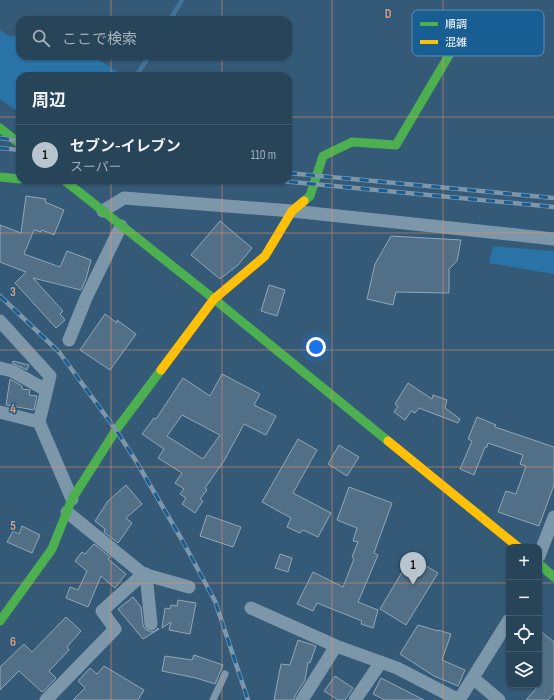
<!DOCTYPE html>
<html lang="ja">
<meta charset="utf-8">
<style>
:root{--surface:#274459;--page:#334e62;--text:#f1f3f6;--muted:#a4b0ba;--line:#435c6f;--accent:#b8c5cf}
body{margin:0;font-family:"Sofia Sans Condensed","Noto Sans JP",sans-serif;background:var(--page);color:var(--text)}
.controls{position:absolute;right:12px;bottom:12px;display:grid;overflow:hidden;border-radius:8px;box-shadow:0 1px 3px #0004}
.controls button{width:36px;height:36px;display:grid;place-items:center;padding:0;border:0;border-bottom:1px solid var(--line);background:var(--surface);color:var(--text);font:20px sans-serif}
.you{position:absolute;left:316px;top:347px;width:14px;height:14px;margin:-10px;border:3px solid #fff;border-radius:50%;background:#1a73e8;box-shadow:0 0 0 6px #1a73e833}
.badge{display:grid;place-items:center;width:26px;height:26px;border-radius:50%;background:var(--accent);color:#111;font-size:13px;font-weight:700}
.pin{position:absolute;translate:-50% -33px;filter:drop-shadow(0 1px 2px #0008)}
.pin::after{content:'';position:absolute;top:21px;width:14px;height:12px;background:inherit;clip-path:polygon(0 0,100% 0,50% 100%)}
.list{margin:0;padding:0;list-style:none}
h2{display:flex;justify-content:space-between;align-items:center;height:52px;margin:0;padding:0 16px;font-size:17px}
h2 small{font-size:13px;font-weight:400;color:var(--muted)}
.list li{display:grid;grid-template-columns:26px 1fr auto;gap:12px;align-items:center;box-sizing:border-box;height:60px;padding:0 16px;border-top:1px solid var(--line)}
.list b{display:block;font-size:15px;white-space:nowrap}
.list p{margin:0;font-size:13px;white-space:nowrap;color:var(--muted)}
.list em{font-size:13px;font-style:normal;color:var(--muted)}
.icon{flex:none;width:22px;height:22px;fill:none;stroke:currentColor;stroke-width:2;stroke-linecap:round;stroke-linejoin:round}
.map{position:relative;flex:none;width:554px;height:700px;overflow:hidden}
.search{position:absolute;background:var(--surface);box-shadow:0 1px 3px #0004;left:16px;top:16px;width:276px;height:44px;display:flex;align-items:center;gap:10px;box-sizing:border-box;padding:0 14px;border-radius:12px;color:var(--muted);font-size:15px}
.panel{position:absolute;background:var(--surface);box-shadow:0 1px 3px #0004;left:16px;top:72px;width:276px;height:112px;border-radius:12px}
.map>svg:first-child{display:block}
.green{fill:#2a73a7}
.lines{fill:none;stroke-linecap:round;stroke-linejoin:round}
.stream{stroke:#437398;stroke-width:4.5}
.building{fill:#516f86;stroke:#91a7b8;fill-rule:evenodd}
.lane{stroke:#7c96aa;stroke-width:7}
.street{stroke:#7c96aa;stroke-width:13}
.fast{stroke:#4caf50;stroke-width:9}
.slow{stroke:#ffc107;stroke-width:9}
.rail-casing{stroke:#7d96a9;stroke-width:4.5}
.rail{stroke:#185e93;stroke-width:3;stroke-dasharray:9;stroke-linecap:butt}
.grid{fill:none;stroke:#f09361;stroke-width:1;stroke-opacity:0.55}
.key{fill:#185e93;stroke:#5d8eb3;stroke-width:1}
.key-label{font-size:11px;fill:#fff}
.grid-label{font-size:13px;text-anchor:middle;font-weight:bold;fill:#f09361;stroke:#185e93;stroke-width:3;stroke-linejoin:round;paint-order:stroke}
</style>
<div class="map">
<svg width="554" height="700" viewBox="0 0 554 700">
<rect width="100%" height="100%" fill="#345a77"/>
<path class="green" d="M0 30 9 36 20 37V56H93L124 76H20V113L0 99Z
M493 246 554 251V274L489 263Z"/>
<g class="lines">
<path class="stream" d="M170 20 182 0
M138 73 149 56"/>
</g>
<path class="building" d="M26 196 46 199 45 202 64 210 54 235 42 230 41 232 34 230 24 254 60 267 67 251 91 260 86 279 81 290 33 278 63 311 60 314 65 320 56 328 15 283 26 272 0 262V225L21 233Z
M220 221 252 248 238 265 220 279 191 255Z
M391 236 461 240 457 261 449 269V293L396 292 393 305 367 299 375 264Z
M269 285 285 290 277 316 261 311Z
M105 314 117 323V320L136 334 110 370 80 350Z
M13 361 29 365 27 370 12 363Z
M222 374 260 394 254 405 276 416 266 435 244 424 224 461 205 488 207 490 200 499 203 501 195 513 182 504 186 498 180 494 184 489 175 483 182 473 158 458 164 449 142 434 154 418 156 419 183 378 210 396ZM182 415 220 435 203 459 167 436Z
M10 379 22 386V389L30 390 29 395 37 396 34 410 6 405Z
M408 383 432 399 433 395 447 400 445 408 460 419 458 423 419 408 415 413 411 411 405 420 394 412 398 406 395 404Z
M477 417 496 425 495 427 554 447V485L539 526 498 512 506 491 516 494 526 466 520 464 523 455 488 443 487 447H485L474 475 460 469 472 441 468 439Z
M298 439 317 450 293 493 331 513 318 537 303 530 300 533 287 527 291 518 262 502Z
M339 445 359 457 347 476 328 464Z
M126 485 142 504 126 518 132 523 118 543 104 532 105 529 95 521 108 501Z
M349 487 392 503 374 553 378 555 358 602 378 610 373 628 361 624 362 621 317 603 313 611 297 604 313 572 343 587 354 559 352 557 358 542 353 541 357 528 337 520Z
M207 515 241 527 233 547 200 536Z
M22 526 40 535 32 553 7 542 13 531 19 534Z
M94 544 110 557 108 559 126 574 115 588 101 576 88 607 66 598 70 587 78 590 87 571 75 561 82 552 85 554Z
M280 554 292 558 288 572 275 568Z
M411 557 438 573 406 625 380 609Z
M133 597 141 607 143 625 145 629 151 632 155 631 158 628 159 629 143 639 118 609Z
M178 600 196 603 190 634 169 630 171 622 162 628 165 608 170 609 171 605 177 606Z
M66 617 81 631 67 647 69 650 49 671 56 678 45 690 42 692 19 671 0 690V667L24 644 32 652Z
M418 625 438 631V630L451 634 442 660 465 670 458 686 434 676 400 654Z
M539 630 554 642V693L548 700H526L539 685Z
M298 640 316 646 310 663 308 662 305 680 295 696 294 700H274L281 664 290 665Z
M194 655 223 665 215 684 196 678 162 671 165 656 192 660Z
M104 666 144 690 138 700H73L85 688 78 681 90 668 97 674Z
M335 676 353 688 345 700H338L324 691Z
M381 678 424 700H385L373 694Z"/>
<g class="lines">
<path class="lane" d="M213 700 225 674"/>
<path class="street" d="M103 211 124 198 292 211 554 239
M0 321 50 376 39 422 72 499
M69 340 86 298 121 226
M0 368 12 371 46 390
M0 412 39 422
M67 512 143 574 189 587
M539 556 554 517
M146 574 151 624
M251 608 336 646 397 668 459 700
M473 678 499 700
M46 700 115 629 102 611 143 574
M302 700 336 646
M355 700 381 662
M459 700 509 620"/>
<path class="fast" d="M0 128 20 144
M0 177 20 179
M64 180 214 299 388 441
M304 201 310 196 323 156 352 142 396 145 458 40
M539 564 554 577
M0 621 52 549 72 499 116 430 161 370"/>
<path class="slow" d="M161 370 214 299 265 256 292 211 304 201
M388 441 518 547"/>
<g class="rail-casing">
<path id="rail" d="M0 138 20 141
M0 148 20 150
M288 173 554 198
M271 180 554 207
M0 296 59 352 116 430 136 461 182 540 215 601 248 700"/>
</g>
<use href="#rail" class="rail"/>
</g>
<path class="grid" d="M111 0V20M222 0V20M332 0V700M443 0V700M111 56V76M222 56V76M0 117H20M288 117H554M111 180V700M222 180V700M0 233H554M0 350H554M0 467H554M0 583H509M539 583H554"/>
<rect x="412" y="10" width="132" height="46" rx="6" class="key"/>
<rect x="420" y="22" width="18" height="4" fill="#4caf50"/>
<rect x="420" y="40" width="18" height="4" fill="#ffc107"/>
<g class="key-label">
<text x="445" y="28">順調</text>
<text x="445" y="46">混雑</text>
</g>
<g class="grid-label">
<text x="388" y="18">D</text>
<text x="13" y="296">3</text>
<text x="13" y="413">4</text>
<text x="13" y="530">5</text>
<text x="13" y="646">6</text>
</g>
</svg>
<div class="controls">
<button>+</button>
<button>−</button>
<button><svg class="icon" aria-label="locate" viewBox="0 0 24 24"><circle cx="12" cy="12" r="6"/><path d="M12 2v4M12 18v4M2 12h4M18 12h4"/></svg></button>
<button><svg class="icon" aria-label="layers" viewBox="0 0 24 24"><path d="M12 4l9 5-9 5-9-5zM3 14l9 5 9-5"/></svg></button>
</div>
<div class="you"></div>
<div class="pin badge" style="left:413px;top:585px">1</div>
<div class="search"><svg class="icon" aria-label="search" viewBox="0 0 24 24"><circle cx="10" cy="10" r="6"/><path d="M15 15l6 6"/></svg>ここで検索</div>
<section class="panel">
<h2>周辺<small></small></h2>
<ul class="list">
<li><span class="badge">1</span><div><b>セブン-イレブン</b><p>スーパー</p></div><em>110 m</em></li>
</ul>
</section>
</div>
